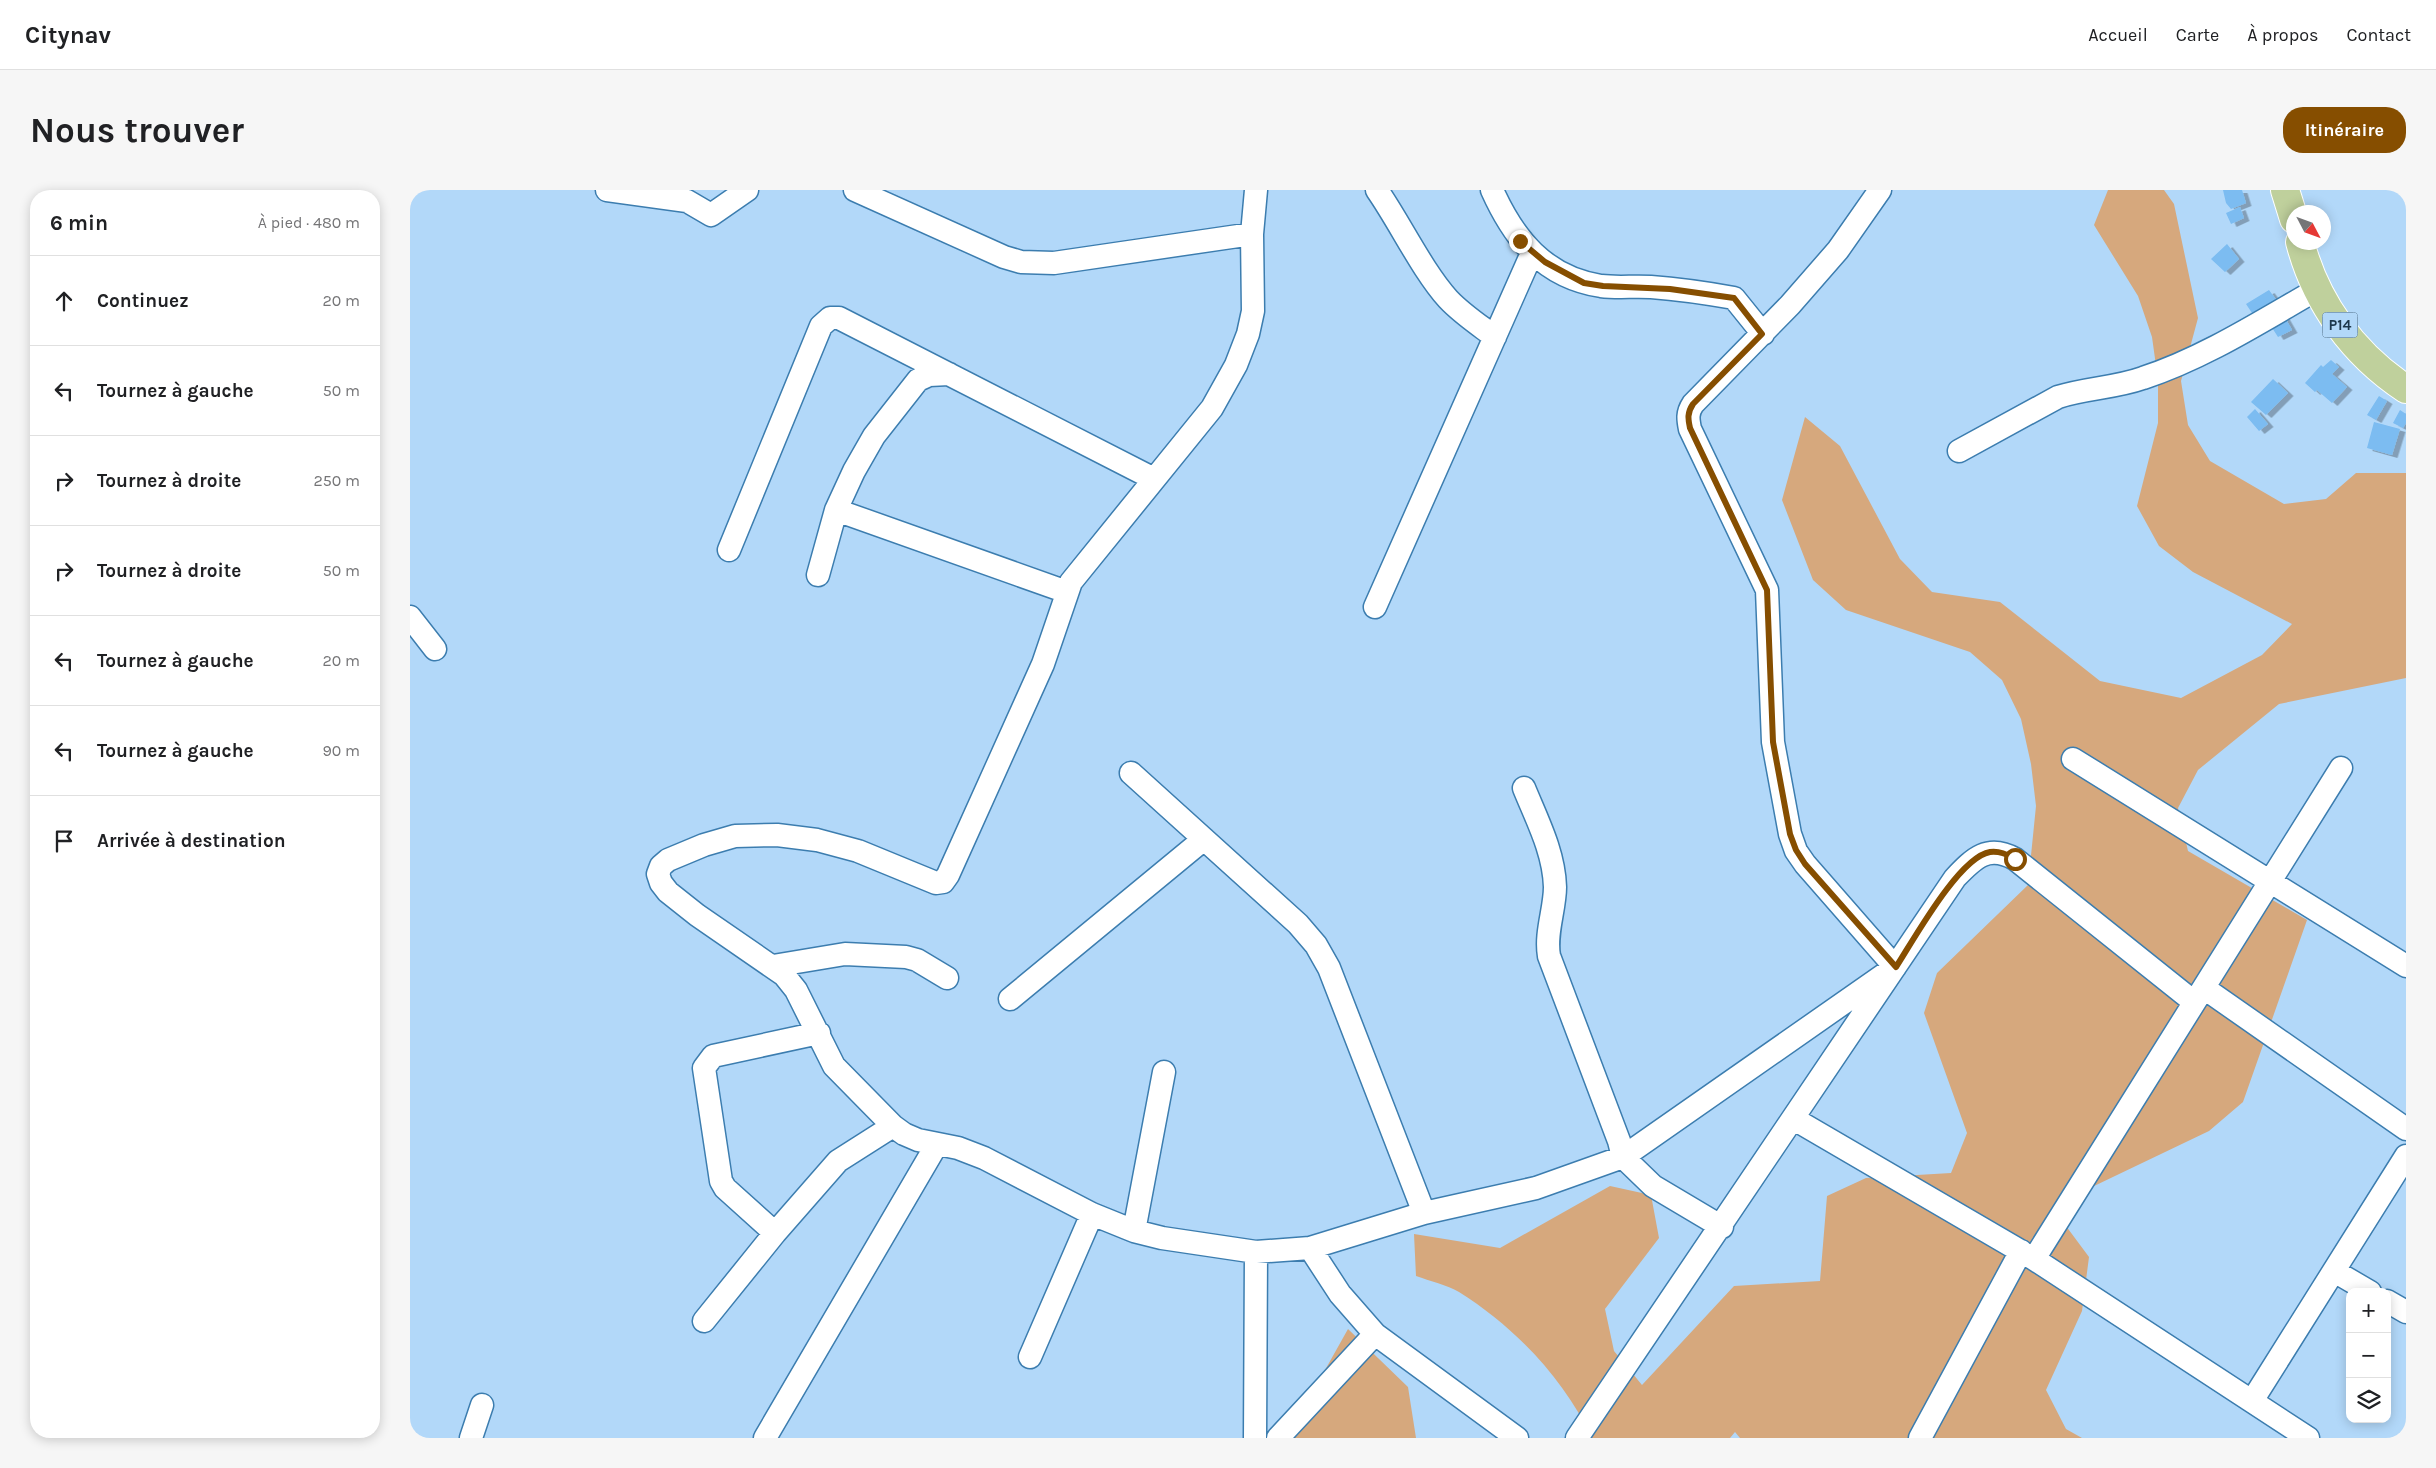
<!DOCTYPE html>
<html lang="fr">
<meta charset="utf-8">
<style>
:root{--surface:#fff;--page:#f6f6f6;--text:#202124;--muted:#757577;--line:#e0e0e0;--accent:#864e00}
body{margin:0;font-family:Karla,sans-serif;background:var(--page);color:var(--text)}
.controls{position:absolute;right:15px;bottom:15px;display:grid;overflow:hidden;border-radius:10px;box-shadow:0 2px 12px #0003}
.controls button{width:45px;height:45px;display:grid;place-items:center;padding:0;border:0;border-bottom:1px solid var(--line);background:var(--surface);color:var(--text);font:25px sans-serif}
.compass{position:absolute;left:1876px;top:15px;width:45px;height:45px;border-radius:50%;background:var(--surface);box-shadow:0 2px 12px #0003;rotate:131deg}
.stop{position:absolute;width:15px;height:15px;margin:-11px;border:4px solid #864e00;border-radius:50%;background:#fff}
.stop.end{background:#864e00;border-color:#fff;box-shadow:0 1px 5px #0008}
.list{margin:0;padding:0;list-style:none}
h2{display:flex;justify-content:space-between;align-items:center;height:65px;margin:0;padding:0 20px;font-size:21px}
h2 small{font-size:16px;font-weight:400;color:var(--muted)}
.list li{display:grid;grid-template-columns:32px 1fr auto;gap:15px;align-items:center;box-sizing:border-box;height:90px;padding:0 20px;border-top:1px solid var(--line)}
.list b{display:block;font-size:19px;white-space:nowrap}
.list em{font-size:16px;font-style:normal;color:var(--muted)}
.icon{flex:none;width:28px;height:28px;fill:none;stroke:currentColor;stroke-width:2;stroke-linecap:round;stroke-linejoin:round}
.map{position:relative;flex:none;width:1996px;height:1248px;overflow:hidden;border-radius:20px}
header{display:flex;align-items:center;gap:30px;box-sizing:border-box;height:70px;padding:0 25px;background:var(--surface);border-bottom:1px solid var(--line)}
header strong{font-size:24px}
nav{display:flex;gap:28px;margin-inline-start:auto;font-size:18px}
.intro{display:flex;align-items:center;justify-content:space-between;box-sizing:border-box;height:120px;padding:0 30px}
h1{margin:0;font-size:35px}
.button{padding:12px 22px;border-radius:20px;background:var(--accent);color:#fff;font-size:18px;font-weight:700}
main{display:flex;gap:30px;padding:0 30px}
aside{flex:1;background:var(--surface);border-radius:20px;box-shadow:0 2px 12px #0003}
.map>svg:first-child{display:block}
.green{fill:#d6a87d}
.building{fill:#7bbcf1;filter:url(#shadow)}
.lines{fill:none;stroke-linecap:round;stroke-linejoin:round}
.minor-casing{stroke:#3c7daf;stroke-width:25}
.major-casing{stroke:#fff;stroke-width:30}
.minor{stroke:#fff;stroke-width:22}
.major{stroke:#bfd09c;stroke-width:28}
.route{stroke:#864e00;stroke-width:6}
.labels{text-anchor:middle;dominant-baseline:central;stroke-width:4;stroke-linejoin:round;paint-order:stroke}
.shield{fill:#b2d8f9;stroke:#4a6881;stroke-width:1}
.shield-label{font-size:15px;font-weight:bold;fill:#1d384d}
</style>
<header>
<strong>Citynav</strong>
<nav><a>Accueil</a><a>Carte</a><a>À propos</a><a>Contact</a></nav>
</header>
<div class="intro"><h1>Nous trouver</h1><a class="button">Itinéraire</a></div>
<main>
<aside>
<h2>6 min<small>À pied · 480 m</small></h2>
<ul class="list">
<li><svg class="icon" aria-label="ahead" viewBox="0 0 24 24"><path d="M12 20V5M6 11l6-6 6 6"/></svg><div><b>Continuez</b></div><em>20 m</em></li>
<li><svg class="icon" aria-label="left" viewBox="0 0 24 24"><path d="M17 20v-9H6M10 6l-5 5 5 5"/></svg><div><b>Tournez à gauche</b></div><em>50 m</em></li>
<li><svg class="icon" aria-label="right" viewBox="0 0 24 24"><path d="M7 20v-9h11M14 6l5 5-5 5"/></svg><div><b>Tournez à droite</b></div><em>250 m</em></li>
<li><svg class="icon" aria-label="right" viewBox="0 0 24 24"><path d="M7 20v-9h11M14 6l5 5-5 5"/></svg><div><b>Tournez à droite</b></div><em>50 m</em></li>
<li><svg class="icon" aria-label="left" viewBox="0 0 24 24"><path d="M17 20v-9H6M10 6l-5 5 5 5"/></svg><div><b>Tournez à gauche</b></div><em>20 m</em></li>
<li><svg class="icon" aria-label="left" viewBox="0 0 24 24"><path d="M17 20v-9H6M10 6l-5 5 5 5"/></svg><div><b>Tournez à gauche</b></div><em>90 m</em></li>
<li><svg class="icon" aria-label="arrive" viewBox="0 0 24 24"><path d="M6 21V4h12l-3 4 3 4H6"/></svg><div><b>Arrivée à destination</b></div></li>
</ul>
</aside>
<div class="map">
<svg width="1996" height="1248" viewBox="0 0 1996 1248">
<defs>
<filter id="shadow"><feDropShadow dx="5.5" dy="3" stdDeviation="0" flood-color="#0004"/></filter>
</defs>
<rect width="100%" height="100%" fill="#b2d8f9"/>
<path class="green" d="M1698 0H1754L1764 14 1788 128 1771 191 1778 235 1800 271 1874 314 1916 309 1946 283H1996V488L1869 514 1788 580 1768 618 1778 661 1897 730 1833 912 1799 941 1682 997 1653 1032 1679 1067 1672 1121 1636 1200 1656 1239 1672 1248H1330L1325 1242 1320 1248H1182C1154 1189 1105 1137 1049 1102 1037 1095 1020 1091 1006 1086L1004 1044 1090 1058 1200 996 1241 1005 1249 1048 1195 1119 1204 1161 1232 1195 1324 1096 1410 1091 1417 1006 1456 988 1541 983 1557 943 1514 823 1527 783 1618 695 1626 616 1621 574 1611 529 1592 490 1560 462 1436 420 1403 390 1372 310 1395 227 1430 256 1490 369 1522 402 1590 412 1690 491 1771 508 1852 465 1882 434 1783 382 1749 356 1727 316 1748 233V190L1742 147 1728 106 1684 35Z
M938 1139 998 1197 1006 1248H877Z"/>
<path class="building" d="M1813 0H1832L1836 13 1821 19 1816 13Z
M1830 17 1834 28 1821 34 1816 23Z
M1817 54 1829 69 1815 82 1801 69Z
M1859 100 1870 115 1844 126 1836 114Z
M1874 126 1882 140 1868 147 1859 133Z
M1921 170 1929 177 1922 184 1937 197 1922 213 1907 200 1905 202 1895 193 1911 175 1913 177Z
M1863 189 1878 203 1856 225 1841 212Z
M1969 206 1977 211 1966 230 1957 225Z
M1845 219 1858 234 1849 241 1837 227Z
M1990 220 1996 224V233L1993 238 1983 233Z
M1964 232 1990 239 1982 265 1957 258Z"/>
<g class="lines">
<g class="minor-casing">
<path id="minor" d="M197 0 277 11 301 25 337 0
M445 0 594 67 611 72 644 73 842 44
M846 0 842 44 843 121 838 144 826 175 802 218 661 392 633 474 538 685 533 692 526 693 448 661 407 650 367 645 325 646 294 655 258 670 251 676 248 684 251 693 258 702 287 725 374 785 386 800 424 876 483 936 494 944 508 950 548 958 574 968 682 1024 724 1041 752 1048 846 1062 900 1058 1014 1023 1126 998 1213 967 1485 777 1395 674 1386 661 1380 644 1363 552 1357 400 1280 239C1278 229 1277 223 1283 214L1380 115 1428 60 1470 0
M967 0C990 33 1012 80 1038 109 1052 124 1069 135 1085 147
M1082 0C1104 49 1134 87 1191 96 1207 98 1224 96 1241 97 1268 99 1296 103 1324 108L1353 144
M1549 261 1648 207C1676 198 1705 198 1733 188 1794 168 1850 132 1906 100
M426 320 657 402
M319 360 411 136 420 128H429L744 289
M408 385 426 320 444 281 464 246 508 190 519 185 539 184
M965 417 1122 63
M0 427 25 459
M1663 569 1996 776
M721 583 888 734 906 755 919 778 1014 1023
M1114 598C1127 630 1144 662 1145 697 1145 719 1135 743 1139 766L1209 951 1213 967 1243 996 1312 1037
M363 776 435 764 496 767 507 770 537 788
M1794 798 1996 939
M600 809 794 649
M1384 929 1624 1069 1898 1248
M724 1041 754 882
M365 1043 315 998 311 991 294 878 303 866 409 843
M900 1058 930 1104 965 1144 1107 1248
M1624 1069 1931 578
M1924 1081 1960 1102
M1977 1111 1996 1122
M294 1131 365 1043 428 971 483 936
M620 1167 682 1024
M1842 1211 1996 966
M61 1248 72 1215
M355 1248 527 954
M845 1248 846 1062
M868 1248 965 1144
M1167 1248 1545 688C1564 668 1578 654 1605 669L1784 812
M1510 1248 1611 1061"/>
</g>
<g class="major-casing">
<path id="major" d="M1875 0 1884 29
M1890 52C1906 113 1943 164 1996 199"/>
</g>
<use href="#minor" class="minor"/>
<use href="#major" class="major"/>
</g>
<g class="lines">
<path class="route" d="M1110 51 1135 72 1174 93 1193 96 1260 99 1324 108 1352 144 1283 214C1277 223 1278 229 1280 238L1357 400 1363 552 1380 644 1386 660 1395 674 1486 777C1503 751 1549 667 1580 662 1590 661 1596 664 1605 669"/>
</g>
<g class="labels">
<rect class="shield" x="1912.5" y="122.5" width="35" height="25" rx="4"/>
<g class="shield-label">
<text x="1930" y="135">P14</text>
</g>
</g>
</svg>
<div class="controls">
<button>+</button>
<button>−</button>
<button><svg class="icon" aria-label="layers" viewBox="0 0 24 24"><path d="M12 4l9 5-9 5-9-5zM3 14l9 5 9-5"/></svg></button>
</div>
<svg class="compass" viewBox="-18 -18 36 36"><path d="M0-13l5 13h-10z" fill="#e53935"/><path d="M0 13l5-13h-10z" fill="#757577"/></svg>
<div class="stop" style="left:1605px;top:669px"></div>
<div class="stop end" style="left:1110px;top:51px"></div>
</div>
</main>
